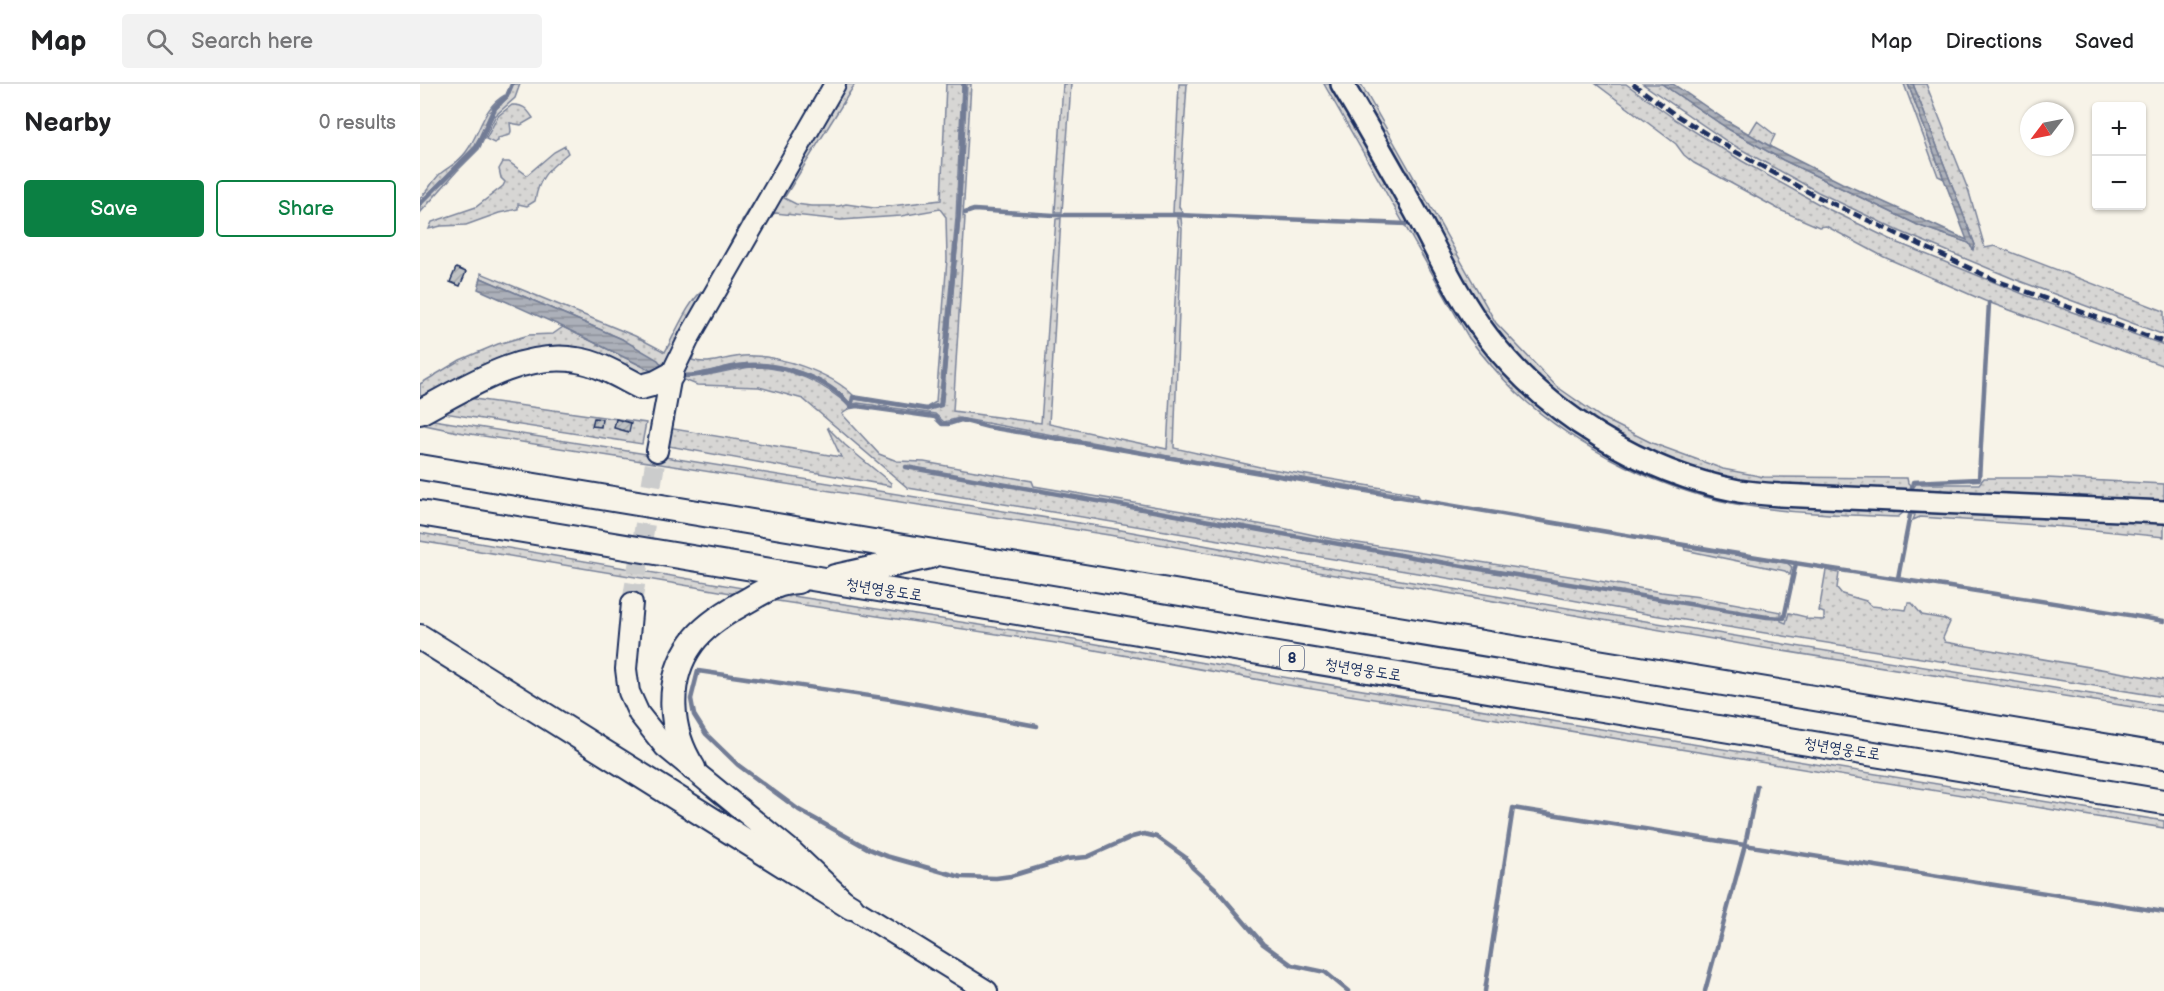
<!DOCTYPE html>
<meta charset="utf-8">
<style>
:root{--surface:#fff;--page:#f2f2f2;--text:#202124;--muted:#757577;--line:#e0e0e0;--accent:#0b8043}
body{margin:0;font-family:"Balsamiq Sans","Poor Story",sans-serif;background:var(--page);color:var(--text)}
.controls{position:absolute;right:18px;top:18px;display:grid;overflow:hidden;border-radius:6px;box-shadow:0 2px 4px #0004}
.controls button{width:54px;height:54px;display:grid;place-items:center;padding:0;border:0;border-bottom:2px solid var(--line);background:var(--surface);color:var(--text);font:30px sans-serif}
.compass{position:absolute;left:1600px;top:18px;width:54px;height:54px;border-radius:50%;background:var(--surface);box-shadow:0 2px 4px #0004;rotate:238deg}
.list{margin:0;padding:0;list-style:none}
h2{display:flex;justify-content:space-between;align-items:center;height:78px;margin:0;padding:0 24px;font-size:26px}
h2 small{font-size:20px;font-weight:400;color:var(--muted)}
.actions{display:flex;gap:12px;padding:18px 24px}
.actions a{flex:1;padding:14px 0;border:2px solid var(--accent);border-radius:6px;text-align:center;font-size:21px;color:var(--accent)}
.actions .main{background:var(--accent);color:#fff}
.icon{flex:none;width:33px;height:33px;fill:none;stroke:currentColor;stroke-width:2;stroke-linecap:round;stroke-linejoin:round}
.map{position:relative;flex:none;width:1744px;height:907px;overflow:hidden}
header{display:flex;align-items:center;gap:36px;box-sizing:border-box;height:84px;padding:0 30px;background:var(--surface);border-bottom:2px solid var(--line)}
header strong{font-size:28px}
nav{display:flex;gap:33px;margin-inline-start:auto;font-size:21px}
.search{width:420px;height:54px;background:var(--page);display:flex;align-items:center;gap:15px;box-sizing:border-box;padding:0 21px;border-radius:6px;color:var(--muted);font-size:22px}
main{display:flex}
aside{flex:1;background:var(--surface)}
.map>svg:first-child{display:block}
.grass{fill:url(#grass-dots);stroke:#798299;stroke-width:1.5}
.water{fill:url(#water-rules);stroke:#727c95;stroke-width:1.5}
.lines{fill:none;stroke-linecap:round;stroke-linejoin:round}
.stream{stroke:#727c95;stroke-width:4.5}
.building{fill:url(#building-hatch);stroke:#1b2f5e;stroke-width:1.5}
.secondary-tunnel{stroke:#cbcccc;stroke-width:20;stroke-dasharray:20 10;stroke-linecap:butt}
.secondary-casing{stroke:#1b2f5e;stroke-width:24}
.primary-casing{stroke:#1b2f5e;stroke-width:26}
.highway-casing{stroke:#1b2f5e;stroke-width:28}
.secondary{stroke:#f7f3e8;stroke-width:20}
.primary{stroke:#f7f3e8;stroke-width:21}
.highway{stroke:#f7f3e8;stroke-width:24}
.rail{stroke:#1b2f5e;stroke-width:4.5;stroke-dasharray:9 4.5;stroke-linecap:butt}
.labels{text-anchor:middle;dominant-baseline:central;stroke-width:5;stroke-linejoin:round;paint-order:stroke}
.shield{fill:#f7f3e8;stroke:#5d6a87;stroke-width:1.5}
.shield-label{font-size:15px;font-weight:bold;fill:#1b2f5e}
.street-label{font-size:16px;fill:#1b2f5e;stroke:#f7f3e8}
</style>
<header>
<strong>Map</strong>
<div class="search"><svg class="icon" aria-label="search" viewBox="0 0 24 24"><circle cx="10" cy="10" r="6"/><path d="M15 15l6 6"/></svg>Search here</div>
<nav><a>Map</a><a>Directions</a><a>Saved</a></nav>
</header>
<main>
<aside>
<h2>Nearby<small>0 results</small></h2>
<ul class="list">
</ul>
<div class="actions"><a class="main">Save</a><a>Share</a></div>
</aside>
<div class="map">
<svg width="1744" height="907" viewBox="0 0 1744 907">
<defs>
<pattern id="grass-dots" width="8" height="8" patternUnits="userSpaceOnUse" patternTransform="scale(1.5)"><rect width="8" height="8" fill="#d7d6d4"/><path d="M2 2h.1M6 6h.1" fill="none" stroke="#b8b8b8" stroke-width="1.8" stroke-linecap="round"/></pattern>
<pattern id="water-rules" width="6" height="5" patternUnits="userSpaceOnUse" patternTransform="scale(1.5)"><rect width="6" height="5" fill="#acb0b9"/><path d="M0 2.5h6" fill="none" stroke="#8b909a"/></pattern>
<pattern id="building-hatch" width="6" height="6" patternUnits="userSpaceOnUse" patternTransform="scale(1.5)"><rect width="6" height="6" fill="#c0c3c5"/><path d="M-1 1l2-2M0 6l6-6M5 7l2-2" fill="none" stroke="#a4a8ac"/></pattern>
</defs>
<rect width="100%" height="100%" fill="#f7f3e8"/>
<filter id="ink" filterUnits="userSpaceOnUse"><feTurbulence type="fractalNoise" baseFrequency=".0167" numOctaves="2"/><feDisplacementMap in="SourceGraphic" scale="12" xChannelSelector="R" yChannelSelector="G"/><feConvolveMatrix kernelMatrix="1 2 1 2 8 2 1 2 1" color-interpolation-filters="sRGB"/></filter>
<g filter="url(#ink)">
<path class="grass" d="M93 0H100L95 14 76 31 59 65 37 87 0 129V121L58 64 76 25 88 13Z
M402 0H409L244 289 233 295 171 273 0 319V300L40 276 78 260 109 251 133 250 143 243 238 290 202 255 61 194V189L215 252 245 268C254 252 270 212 286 205L321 139 392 26Z
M423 0H435L364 114 376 120 391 122H419L426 120 454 124 521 116 526 0H542L536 134 519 321 507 323 516 318 527 175 526 133 520 125 481 132 421 136 355 129 350 132 278 259 272 276C288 282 306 273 323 272 357 270 411 288 435 313H432L431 320C407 291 357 276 321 280 298 283 280 293 256 290Z
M547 0H551L543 132 545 133 533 327 621 339 636 135 641 134 629 340 747 365 759 144 757 134H761L762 145 754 364 840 383 997 410 999 413 747 372 539 334 524 338 515 330 438 319 433 320 434 315 507 326 522 322 540 133Z
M643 0H651L642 128H635Z
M759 0H767L759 122 763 129H753Z
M904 0H914L1067 265 1263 399 1744 435V453L1645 443 1500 433 1493 436 1495 431 1484 428 1478 433C1429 431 1378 430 1328 422 1249 410 1156 365 1097 309 1080 292 1064 274 1049 254Z
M932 0H941L1076 239 1136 302 1182 334 1232 359 1303 385 1344 393 1487 394 1488 399 1493 404 1496 400H1559L1564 394H1627L1744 400V421L1365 402C1348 400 1331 400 1315 396 1228 376 1130 320 1076 248 1051 214 1030 176 1010 139 984 93 958 46 932 0Z
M1176 0H1206L1256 36 1322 77 1404 123 1476 158 1608 212 1744 261V282L1565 217 1464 173 1406 142 1399 143 1360 126 1274 79 1264 71 1256 60Z
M1223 0H1242L1310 46 1363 76 1500 142 1549 159 1551 163 1555 161 1493 0H1506L1549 108 1565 164 1575 162 1744 227V251L1594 195 1479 147 1398 108 1308 58Z
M1484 0H1488L1524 95 1518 92Z
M85 11 73 23 55 62 0 118V114C8 107 13 96 21 89 31 81 37 80 46 68 61 48 62 24 85 11Z
M92 21C103 20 107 25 113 34L101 41 90 39 91 47 90 51 78 54V57L74 59 66 55 78 32Z
M1337 37 1355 51 1350 61 1353 64 1329 50Z
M145 62 148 69C129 85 119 92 115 117L107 122 98 120V125L79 129 46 141 21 142 9 145 12 138 56 123 83 102 85 98 81 94 79 85 83 78H89L107 91 134 68Z
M333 283C370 283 405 299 431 324L422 330 459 370 477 377 504 378 612 397 614 402 862 444 912 455 1162 494 1241 508 1280 513 1361 528V537L1366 539 1369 529 1386 533V535L1404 536V529L1399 527 1406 486 1419 489 1417 504 1422 510 1446 517 1452 522 1486 526 1488 519H1492L1502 531 1524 535 1530 538 1523 554 1525 558 1744 596V613L1227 530 1087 504 488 404 383 315 339 303 277 301 257 293C283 295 307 285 333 283Z
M90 290 54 315 226 339 222 360 11 327Z
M7 335 690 444 909 484 1345 557 1744 622V628L1344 564 987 502 908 490 689 451 38 348 5 341 3 338Z
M407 343 425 361 471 399V402L243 361 248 344 421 373Z
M0 449 334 506 323 511 0 457Z
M1264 463 1367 479 1372 483 1370 491 1365 487 1265 466Z
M360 510 637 553 869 594 1744 737V744L868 601 636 559 344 515Z"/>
<path class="water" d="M1242 0H1253L1307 37 1353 64 1422 99 1547 156 1488 0H1493L1555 161 1553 166 1549 159 1500 142 1363 76 1310 46Z
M61 194 202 255 238 276 241 280 238 290 143 243 58 205Z"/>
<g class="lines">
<path class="stream" d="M0 120 57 63 75 24 87 12 92 0
M545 129 554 126 634 131H757L987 140
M262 292C284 293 301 284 322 282 359 278 407 293 431 323L437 322 515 333 522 340H528L541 336 568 343C814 387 1060 428 1306 468 1452 492 1598 512 1744 537
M431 323 433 313 507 325 521 321 539 128 544 0
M486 383 1048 483 1347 533 1364 534 1376 479
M1492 403 1493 398 1559 395 1569 219
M1478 494 1490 431
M617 642 470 615 278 587 271 615 274 631 286 650 318 681 379 726 449 765 466 772 541 793 576 794 591 792 647 775 667 773 712 753 724 750 737 753 765 773 772 783 796 805 843 860 872 881 905 888 928 907
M1065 907 1093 724 1744 828
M1285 907 1325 761 1337 702"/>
</g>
<path class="building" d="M36 184 46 188 40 202 30 198Z
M174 334 182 335 181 343 172 342Z
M196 335 211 339 209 348 194 344Z"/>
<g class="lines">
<path class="secondary-tunnel" d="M212 519 237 367"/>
<g class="secondary-casing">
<path id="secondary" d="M237 367 251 291 270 252 415 0
M212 519 206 585 209 608 219 630 245 663 372 767 431 823 567 907"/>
</g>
<g class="primary-casing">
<path id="primary" d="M922 0C947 42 971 84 995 127 1018 169 1038 214 1068 253 1126 330 1224 389 1319 407 1332 409 1346 410 1360 411L1744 428"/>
</g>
<g class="highway-casing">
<path id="highway" d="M0 328C47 303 101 267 157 276 179 279 201 293 221 303L236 299 251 291
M0 383 1744 672
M0 429 1744 718
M415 493 510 472
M0 553 431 823
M273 684C249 647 245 596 272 559 284 542 305 529 323 519 341 509 356 498 378 497"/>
</g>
<use href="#secondary" class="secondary"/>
<use href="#primary" class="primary"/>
<use href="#highway" class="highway"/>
<path class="rail" d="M1213 0 1253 29 1316 68 1390 109 1575 196 1744 258"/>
</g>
</g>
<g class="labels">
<rect class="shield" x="860" y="562" width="24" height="24" rx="4.5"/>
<g class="shield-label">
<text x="872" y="574">8</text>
</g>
<g class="street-label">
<text transform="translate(464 506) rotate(9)">청년영웅도로</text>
<text transform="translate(943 586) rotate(9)">청년영웅도로</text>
<text transform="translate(1422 665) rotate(9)">청년영웅도로</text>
</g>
</g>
</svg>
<div class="controls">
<button>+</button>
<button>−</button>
</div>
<svg class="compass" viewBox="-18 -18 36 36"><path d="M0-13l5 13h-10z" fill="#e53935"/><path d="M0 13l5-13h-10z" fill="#757577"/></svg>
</div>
</main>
